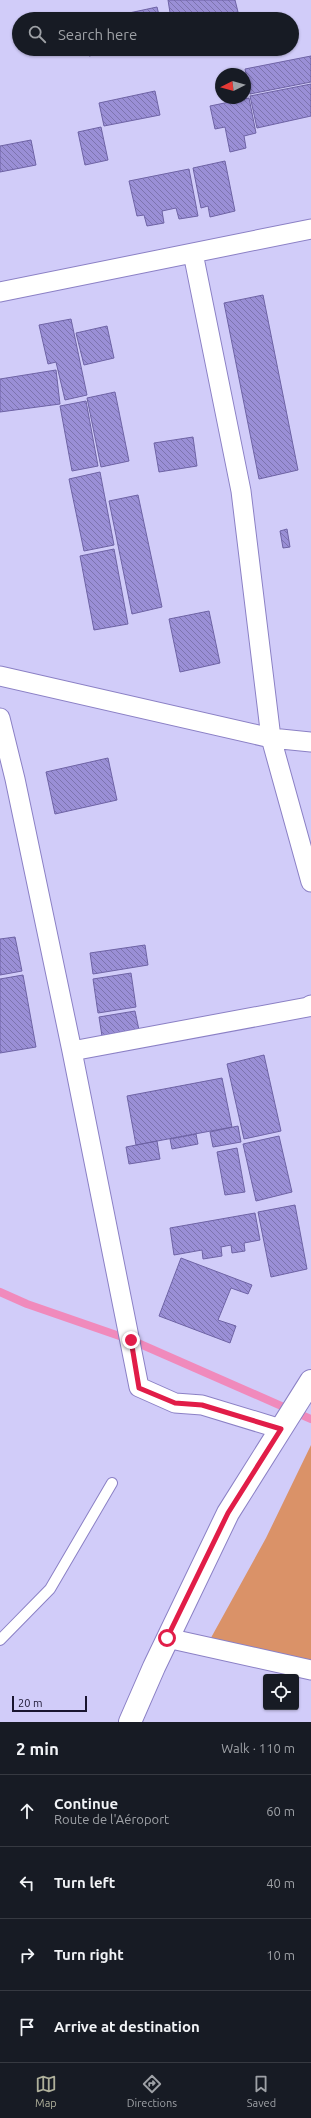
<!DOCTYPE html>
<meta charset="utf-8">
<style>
:root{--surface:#171b24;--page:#20242c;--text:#f1f3f6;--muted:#9ea1a6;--line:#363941;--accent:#afb09b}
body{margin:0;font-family:Ubuntu,sans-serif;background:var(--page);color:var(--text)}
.controls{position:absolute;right:12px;bottom:12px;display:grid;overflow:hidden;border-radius:4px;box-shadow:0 1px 3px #0004}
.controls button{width:36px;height:36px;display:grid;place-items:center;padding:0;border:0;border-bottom:1px solid var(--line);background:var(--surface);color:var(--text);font:20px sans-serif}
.compass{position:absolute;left:215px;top:68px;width:36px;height:36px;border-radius:50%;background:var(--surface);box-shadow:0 1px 3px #0004;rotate:264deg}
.scale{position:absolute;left:12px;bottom:10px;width:75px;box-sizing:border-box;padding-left:4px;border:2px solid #1a1530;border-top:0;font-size:11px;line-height:14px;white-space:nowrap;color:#1a1530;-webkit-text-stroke:3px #d1ccf9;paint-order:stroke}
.stop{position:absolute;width:12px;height:12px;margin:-9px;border:3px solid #e11d48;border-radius:50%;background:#fff}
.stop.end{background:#e11d48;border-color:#fff;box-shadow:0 1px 4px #0008}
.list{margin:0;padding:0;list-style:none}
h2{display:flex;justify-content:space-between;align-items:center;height:52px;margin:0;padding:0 16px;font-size:17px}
h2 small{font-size:13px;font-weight:400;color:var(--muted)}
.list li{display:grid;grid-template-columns:26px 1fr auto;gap:12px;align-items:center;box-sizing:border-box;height:72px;padding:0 16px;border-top:1px solid var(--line)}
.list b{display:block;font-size:15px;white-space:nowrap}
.list p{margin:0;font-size:13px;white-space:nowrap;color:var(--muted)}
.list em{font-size:13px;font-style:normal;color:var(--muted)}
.icon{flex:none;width:22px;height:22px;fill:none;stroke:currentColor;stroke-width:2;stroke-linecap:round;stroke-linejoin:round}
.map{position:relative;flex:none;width:311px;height:1722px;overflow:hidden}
.search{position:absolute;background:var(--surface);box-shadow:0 1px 3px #0004;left:12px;right:12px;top:12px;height:44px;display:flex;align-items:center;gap:10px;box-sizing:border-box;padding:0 14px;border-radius:22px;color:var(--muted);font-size:15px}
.sheet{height:340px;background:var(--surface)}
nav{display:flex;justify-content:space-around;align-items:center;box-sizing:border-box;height:56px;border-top:1px solid var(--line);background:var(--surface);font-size:11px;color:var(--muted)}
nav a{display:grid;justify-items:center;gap:2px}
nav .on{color:var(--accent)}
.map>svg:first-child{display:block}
.grass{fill:#da9268}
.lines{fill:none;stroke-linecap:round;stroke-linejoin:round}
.stream{stroke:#f08abc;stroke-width:8}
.building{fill:url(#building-back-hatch);stroke:#6e63a5}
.service-casing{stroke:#8b80c5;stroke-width:12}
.minor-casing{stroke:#8b80c5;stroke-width:21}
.secondary-casing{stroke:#8b80c5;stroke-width:24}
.service{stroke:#fff;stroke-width:10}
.minor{stroke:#fff;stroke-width:19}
.secondary{stroke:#fff;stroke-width:22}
.route{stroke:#e11d48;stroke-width:5}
</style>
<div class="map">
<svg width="311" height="1722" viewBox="0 0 311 1722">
<defs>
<pattern id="building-back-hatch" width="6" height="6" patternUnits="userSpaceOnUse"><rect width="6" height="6" fill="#9a8fd6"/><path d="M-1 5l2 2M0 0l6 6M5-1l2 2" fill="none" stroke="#7d74ae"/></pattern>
</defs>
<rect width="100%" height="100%" fill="#d1ccf9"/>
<path class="grass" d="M311 1445V1672L207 1645 266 1538Z"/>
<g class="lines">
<path class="stream" d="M0 1292 27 1304 131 1340 311 1419"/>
</g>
<path class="building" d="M168 0H235L238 12 203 19H171Z
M157 7 160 19H101Z
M88 49H123L89 56Z
M311 56V82L250 94 245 69Z
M311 84V116L257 128 250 96Z
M155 91 160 115 104 126 99 103Z
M249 98 256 133 244 136 246 148 230 152 225 127 215 129 210 106Z
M101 127 108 160 85 165 78 132Z
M31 140 36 165 0 172V146Z
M225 161 235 211 210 217 208 206 201 208 193 168Z
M189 169 198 216 179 219 176 208 162 211 164 223 147 226 144 215 137 216 129 181Z
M263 295 298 470 259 479 224 303Z
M71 319 87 395 65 400 56 362 48 364 39 325Z
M107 326 114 358 84 365 76 333Z
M56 370 60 404 0 412V379Z
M115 392 129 461 101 467 87 398Z
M86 401 98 466 72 471 60 406Z
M193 437 197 466 159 472 154 443Z
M100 472 114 545 84 551 69 479Z
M138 495 162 607 132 614 109 501Z
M287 529 290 547 283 548 280 531Z
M114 549 128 624 94 630 80 556Z
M209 611 220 663 180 672 169 619Z
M108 758 117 800 55 814 46 772Z
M15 937 22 971 0 975V939Z
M145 945 148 965 93 974 90 953Z
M131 973 136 1007 98 1013 93 979Z
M23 975 36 1047 0 1053V979Z
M135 1011 139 1030 102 1036 99 1017Z
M264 1055 281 1131 244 1139 227 1064Z
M222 1078 232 1127 136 1145 127 1096Z
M238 1126 241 1142 213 1147 210 1132Z
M196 1134 198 1144 172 1149 170 1139Z
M279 1136 292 1192 256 1201 243 1144Z
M157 1141 160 1159 129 1164 126 1147Z
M237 1148 245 1192 225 1195 217 1152Z
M295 1205 307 1269 271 1277 258 1212Z
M255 1213 260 1240 244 1243 245 1251 232 1253 231 1245 221 1247 222 1256 203 1259 202 1250 174 1255 170 1228Z
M181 1258 252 1285 248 1294 231 1288 218 1320 236 1326 230 1343 159 1316Z"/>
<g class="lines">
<g class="service-casing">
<path id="service" d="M0 1640 50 1589 112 1483"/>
</g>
<g class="minor-casing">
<path id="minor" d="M193 253 241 491 271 738 311 882
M0 292 311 229
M0 676 271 738 311 742
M0 718 15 779 72 1051 139 1387 175 1403 202 1405 281 1429
M72 1051 308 1007 311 1005
M167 1638 311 1670"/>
</g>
<g class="secondary-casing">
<path id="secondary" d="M130 1722 154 1667 228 1513 311 1381"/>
</g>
<use href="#service" class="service"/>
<use href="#minor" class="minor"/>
<use href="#secondary" class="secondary"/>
</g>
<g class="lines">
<path class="route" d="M131 1340 139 1388 175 1403 202 1405 281 1429 228 1513 167 1638"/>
</g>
</svg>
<div class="controls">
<button><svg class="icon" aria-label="locate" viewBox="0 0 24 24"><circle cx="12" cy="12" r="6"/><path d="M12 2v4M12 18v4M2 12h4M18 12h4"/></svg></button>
</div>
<svg class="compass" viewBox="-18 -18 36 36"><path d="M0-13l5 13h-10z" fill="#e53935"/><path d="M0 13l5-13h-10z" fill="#9ea1a6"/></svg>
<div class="scale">20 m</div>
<div class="stop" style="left:167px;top:1638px"></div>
<div class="stop end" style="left:131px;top:1340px"></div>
<div class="search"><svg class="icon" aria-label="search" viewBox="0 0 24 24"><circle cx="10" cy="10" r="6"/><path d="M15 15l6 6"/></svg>Search here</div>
</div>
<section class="sheet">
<h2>2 min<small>Walk · 110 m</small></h2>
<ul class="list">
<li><svg class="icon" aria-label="ahead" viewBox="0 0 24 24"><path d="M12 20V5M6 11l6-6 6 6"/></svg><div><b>Continue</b><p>Route de l'Aéroport</p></div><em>60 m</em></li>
<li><svg class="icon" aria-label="left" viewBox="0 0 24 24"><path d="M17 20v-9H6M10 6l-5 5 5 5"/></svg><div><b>Turn left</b></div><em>40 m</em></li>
<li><svg class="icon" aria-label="right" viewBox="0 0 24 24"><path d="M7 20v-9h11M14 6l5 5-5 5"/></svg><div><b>Turn right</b></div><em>10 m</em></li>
<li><svg class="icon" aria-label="arrive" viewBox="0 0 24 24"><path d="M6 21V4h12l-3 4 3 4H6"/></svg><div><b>Arrive at destination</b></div></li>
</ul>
</section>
<nav>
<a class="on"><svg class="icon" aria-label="map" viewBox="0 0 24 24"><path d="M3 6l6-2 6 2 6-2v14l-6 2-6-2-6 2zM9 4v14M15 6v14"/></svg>Map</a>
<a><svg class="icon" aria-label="directions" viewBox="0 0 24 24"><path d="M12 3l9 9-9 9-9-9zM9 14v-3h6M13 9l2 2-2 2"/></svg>Directions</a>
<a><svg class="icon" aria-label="saved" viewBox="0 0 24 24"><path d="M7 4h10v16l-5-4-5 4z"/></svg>Saved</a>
</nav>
